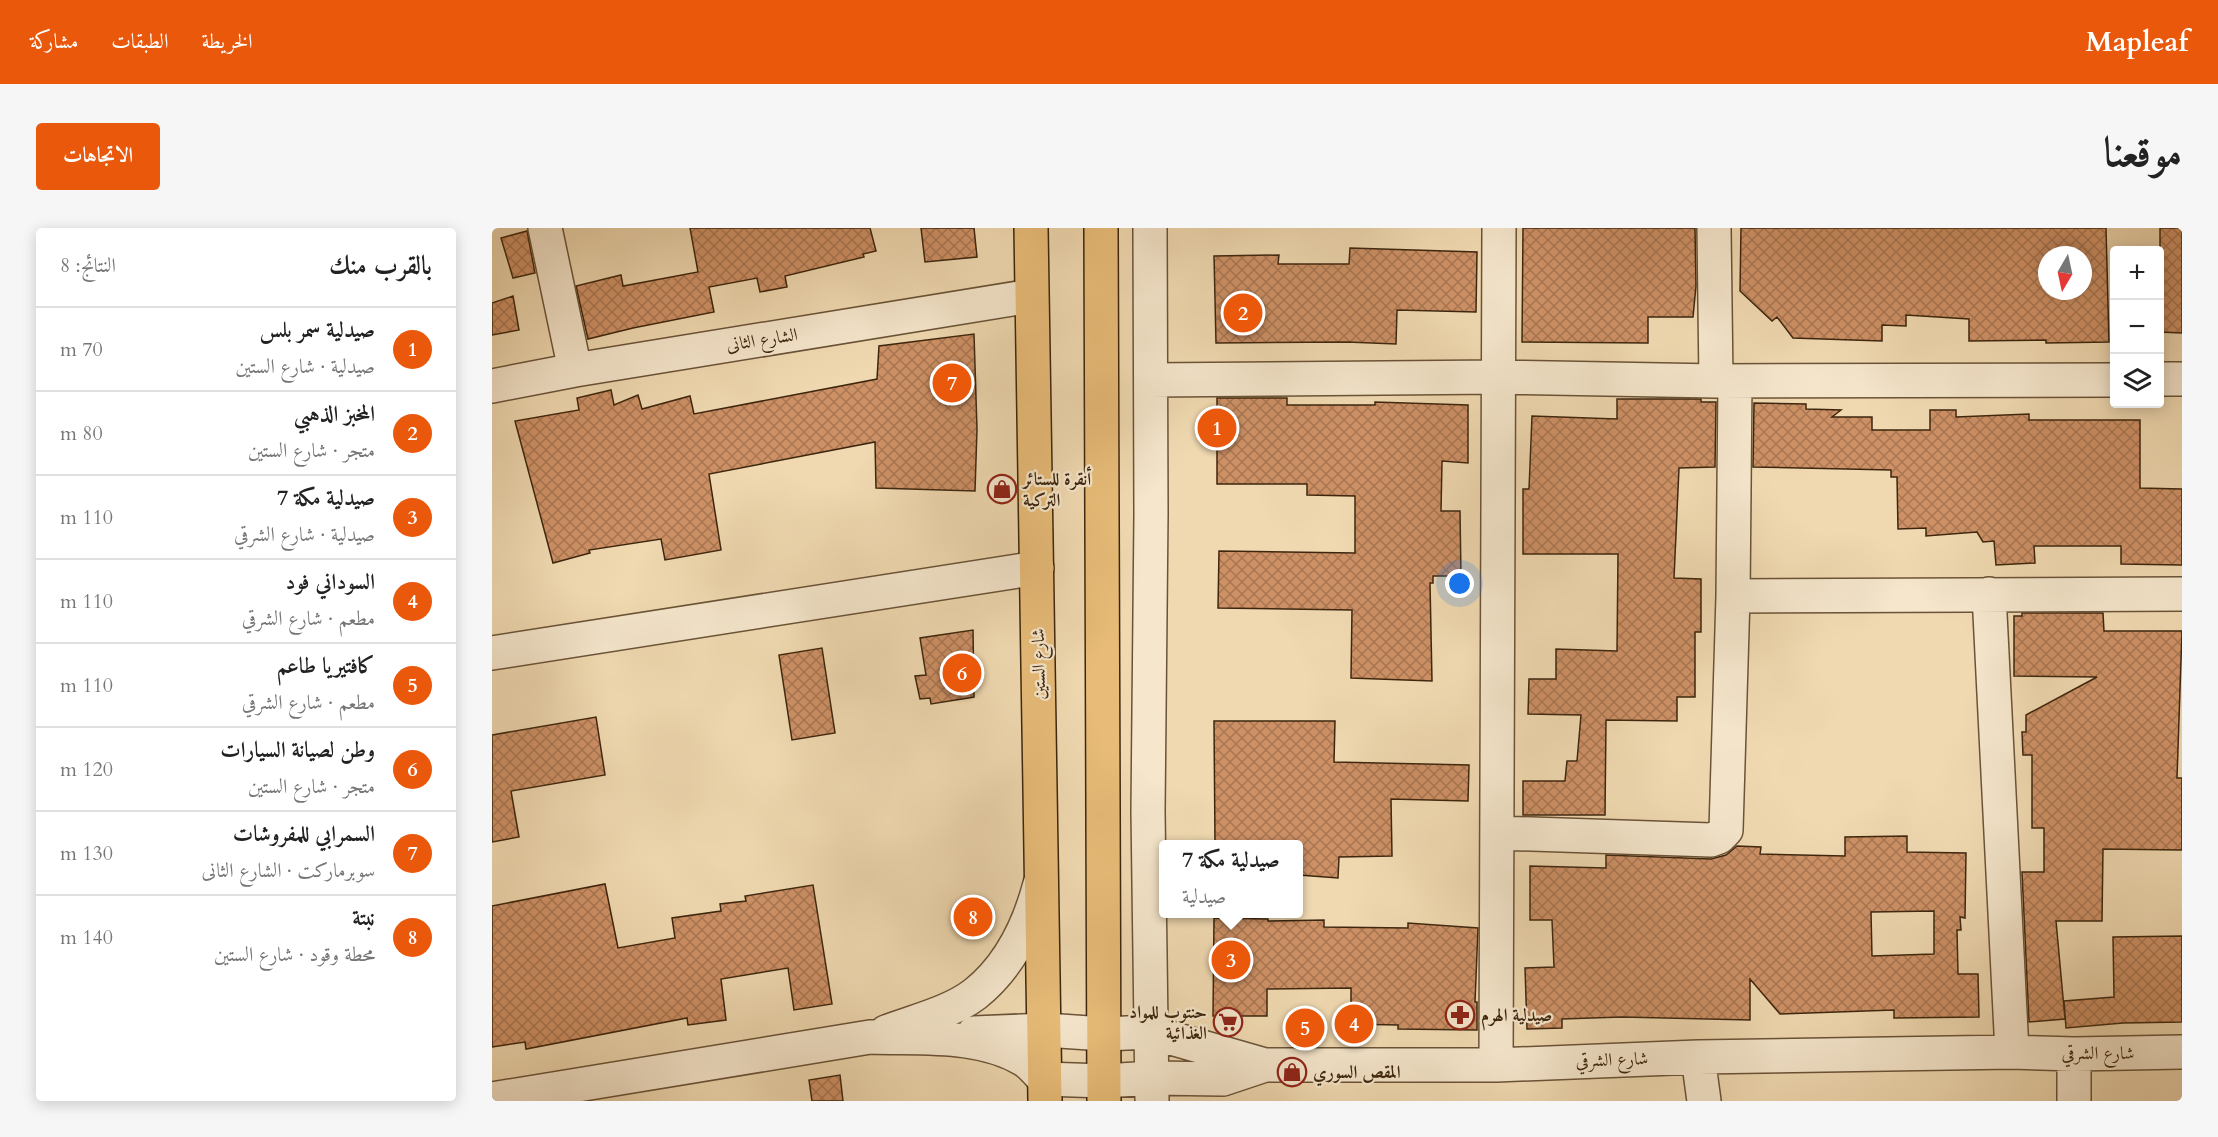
<!DOCTYPE html>
<html lang="ar">
<meta charset="utf-8">
<style>
:root{--surface:#fff;--page:#f6f6f6;--text:#222;--muted:#767676;--line:#e0e0e0;--accent:#ea580c}
body{margin:0;font-family:Cardo,Amiri,serif;background:var(--page);color:var(--text);direction:rtl}
.controls{position:absolute;right:18px;top:18px;display:grid;overflow:hidden;border-radius:6px;box-shadow:0 3px 15px #0003}
.controls button{width:54px;height:54px;display:grid;place-items:center;padding:0;border:0;border-bottom:2px solid var(--line);background:var(--surface);color:var(--text);font:30px sans-serif}
.compass{position:absolute;left:1546px;top:18px;width:54px;height:54px;border-radius:50%;background:var(--surface);box-shadow:0 3px 15px #0003;rotate:189deg}
.you{position:absolute;left:968px;top:356px;width:21px;height:21px;margin:-15px;border:4px solid #fff;border-radius:50%;background:#1a73e8;box-shadow:0 0 0 9px #1a73e833}
.badge{display:grid;place-items:center;width:39px;height:39px;border-radius:50%;background:var(--accent);color:#fff;font-size:20px;font-weight:700}
.pin{position:absolute;translate:-50% -50%;border:3px solid #fff;box-shadow:0 2px 6px #0006}
.popup{position:absolute;left:667px;top:612px;width:144px;height:78px;box-sizing:border-box;display:grid;place-content:center;border-radius:6px;background:var(--surface);filter:drop-shadow(0 2px 4px #0005);font-size:20px;white-space:nowrap;color:var(--muted)}
.popup b{font-size:22px;color:var(--text)}
.popup::after{content:'';position:absolute;left:50%;top:100%;margin-left:-12px;border:12px solid transparent;border-top-color:var(--surface)}
.list{margin:0;padding:0;list-style:none}
h2{display:flex;justify-content:space-between;align-items:center;height:78px;margin:0;padding:0 24px;font-size:26px}
h2 small{font-size:20px;font-weight:400;color:var(--muted)}
.list li{display:grid;grid-template-columns:39px 1fr auto;gap:18px;align-items:center;box-sizing:border-box;height:84px;padding:0 24px;border-top:2px solid var(--line)}
.list b{display:block;font-size:22px;white-space:nowrap}
.list p{margin:0;font-size:20px;white-space:nowrap;color:var(--muted)}
.list em{font-size:20px;font-style:normal;color:var(--muted)}
.icon{flex:none;width:33px;height:33px;fill:none;stroke:currentColor;stroke-width:2;stroke-linecap:round;stroke-linejoin:round}
.map{position:relative;flex:none;width:1690px;height:873px;overflow:hidden;direction:ltr;border-radius:6px}
header{display:flex;align-items:center;gap:36px;box-sizing:border-box;height:84px;padding:0 30px;background:var(--accent);color:#fff}
header strong{font-size:28px}
nav{display:flex;gap:33px;margin-inline-start:auto;font-size:21px}
.intro{display:flex;align-items:center;justify-content:space-between;box-sizing:border-box;height:144px;padding:0 36px}
h1{margin:0;font-size:42px}
.button{padding:15px 27px;border-radius:6px;background:var(--accent);color:#fff;font-size:21px;font-weight:700}
main{display:flex;gap:36px;padding:0 36px}
aside{flex:1;background:var(--surface);border-radius:6px;box-shadow:0 3px 15px #0003}
.map>svg:first-child{display:block}
.building{fill:url(#building-cross-hatch);stroke:#3d260e;stroke-width:1.5;fill-rule:evenodd}
.lines{fill:none;stroke-linecap:round;stroke-linejoin:round}
.minor-casing{stroke:#6a5337;stroke-width:36}
.major-casing{stroke:#3d260e;stroke-width:36}
.minor{stroke:#f5e6cc;stroke-width:33}
.major{stroke:#e8bc78;stroke-width:33}
.labels{text-anchor:middle;dominant-baseline:central;stroke-width:4.5;stroke-linejoin:round;paint-order:stroke}
.street-label{font-size:18px;fill:#3d260e;stroke:#f5e6cc}
.poi-label{font-size:18px;font-weight:bold;fill:#3d260e;stroke:#f5e6cc;text-anchor:start}
</style>
<header>
<strong>Mapleaf</strong>
<nav><a>الخريطة</a><a>الطبقات</a><a>مشاركة</a></nav>
</header>
<div class="intro"><h1>موقعنا</h1><a class="button">الاتجاهات</a></div>
<main>
<div class="map">
<svg width="1690" height="873" viewBox="0 0 1690 873">
<defs>
<pattern id="building-cross-hatch" width="8" height="8" patternUnits="userSpaceOnUse" patternTransform="scale(1.5)"><rect width="8" height="8" fill="#ce9166"/><path d="M0 0l8 8M0 8l8-8" fill="none" stroke="#a87652"/></pattern>
</defs>
<rect width="100%" height="100%" fill="#f0d9b1"/>
<filter id="stains"><feTurbulence type="fractalNoise" baseFrequency=".00333" numOctaves="4"/><feColorMatrix values="0 0 0 0 .2 0 0 0 0 .09 0 0 0 0 .02 0 0 0 .5 -.17"/></filter>
<radialGradient id="worn" r=".72"><stop offset=".6" stop-color="#630" stop-opacity="0"/><stop offset="1" stop-color="#630" stop-opacity=".3"/></radialGradient>
<path class="building" d="M198 0H378L384 23 371 26 372 29 293 48 295 59 268 64 265 50 217 59 222 84 141 100 96 111 84 58 129 47 131 58 206 44Z
M429 0H482L485 29 433 34Z
M1031 0H1203L1204 58 1201 89H1156V115L1030 114Z
M1249 0H1614L1617 114 1554 115V112L1477 113V91L1414 87V98L1390 97V113L1301 110 1285 89 1280 93 1248 63ZM1555 27H1591V63H1555Z
M1668 0H1690V105L1668 104Z
M35 3 43 45 21 50 9 10Z
M858 20 985 24 984 84 905 82 904 116 855 114 724 115 722 28 787 27 786 36H857Z
M21 68 27 102 0 107V75Z
M482 106 485 201 483 263 384 260 383 214 217 246 229 322 173 332 169 311 97 322 98 325 61 335 23 193 87 182 85 170 119 162 122 177 146 167 150 181 198 168 202 186 385 151 387 118Z
M725 170H795V177H883V174L976 177V235L950 233 949 283H968L969 348H941V355H938L940 453 859 450 860 382 726 380 727 323 863 325V268L815 267V256H725Z
M1125 171H1209V174H1224L1223 239 1187 240 1182 350 1209 351V404H1203V469H1185V493L1114 492 1113 587H1031V553H1073L1075 533H1085L1089 487 1036 486 1037 451H1064V421L1125 423 1126 326H1031V261H1037L1040 188 1125 191Z
M1262 175 1314 176V181L1349 182 1340 189H1380V202H1438V182H1464V189L1537 186V192H1648V260L1690 261V337L1629 336V318H1542L1543 335 1504 337 1502 313 1491 314 1485 304 1434 308V300L1406 301 1405 249H1399V242L1261 239Z
M1530 385H1611L1612 403H1690L1685 550H1690V622L1611 621 1610 693H1564L1573 791 1537 794 1530 644H1552V600H1540V527H1531L1530 504H1534V487L1605 449 1522 448V388H1530Z
M481 402 482 469 439 476 438 470 428 471 423 448 434 447 428 410Z
M330 420 343 505 300 512 287 427Z
M104 489 113 547 19 563 27 609 0 614V507Z
M722 493H843L842 534 977 537 976 573 899 571 900 628 847 629 846 650 807 647V616H723Z
M1415 608V624L1474 625 1473 690 1468 689 1469 702H1465L1466 746H1486L1487 789 1402 790V782L1288 786 1258 751V792L1130 789 1070 791V800L1035 801 1033 740 1062 739 1060 692H1038V638L1114 640V627L1219 631 1234 627 1245 618 1269 619 1268 626 1353 628V609ZM1442 683V726L1380 728 1379 684Z
M113 656 126 720 183 710 180 690 229 683 228 676 254 673 253 668 321 657 340 776 302 782 296 740 229 751 234 792 196 797 195 790 34 821 33 814 0 819V678Z
M722 690 776 691V693L832 692V699L916 700V695L986 700 983 774H985V802L906 801V797L859 796V760L775 761V788H721Z
M1690 708V794L1631 795 1574 800 1572 773 1622 769 1621 709Z
M348 847 351 873H320L317 852Z"/>
<g class="lines">
<g class="minor-casing">
<path id="minor" d="M53 0 83 142
M658 0 659 286 656 583 660 871
M1222 0 1224 153
M1668 151H1690
M659 152 1007 149 1224 153 1622 152
M0 158 83 142 539 68
M1497 366 1520 824
M1241 368 1690 366
M0 425 545 340
M1007 605 1219 612 1227 609 1234 602 1241 368 1243 153
M394 804C423 793 458 785 483 766 518 738 537 698 548 656
M482 805 553 802 612 806 658 804 773 837
M378 809C428 811 488 805 532 832 540 837 546 845 552 851L612 853 660 850 731 851 773 837H1004L1206 829 1520 824 1582 826 1690 824
M1206 829 1212 873
M1004 837 1007 0
M0 871 378 809 401 808
M1582 873V826"/>
</g>
<g class="major-casing">
<path id="major" d="M539 0 553 873
M609 0 612 873"/>
</g>
<use href="#minor" class="minor"/>
<use href="#major" class="major"/>
</g>
<defs>
<g id="shop-ring" transform="scale(1.5)"><circle r="9.5" fill="#f5e6cc" stroke="#8f2418" stroke-width="1.5"/><path d="M-5-2.5h2.3a2.7 3.5 0 0 1 5.4 0H5L5.5 6h-11ZM-1.5-2.5h3a1.5 2.3 0 0 0-3 0Z" fill="#8f2418"/></g>
<g id="pharmacy-ring" transform="scale(1.5)"><circle r="9.5" fill="#f5e6cc" stroke="#8f2418" stroke-width="1.5"/><path d="M-2-6h4v4h4v4h-4v4h-4v-4h-4v-4h4Z" fill="#8f2418"/></g>
<g id="supermarket-ring" transform="scale(1.5)"><circle r="9.5" fill="#f5e6cc" stroke="#8f2418" stroke-width="1.5"/><path d="M-6-5.5h2.5l.6 2H6L4.5 2H-2.5L-4.4-4H-6ZM-1.5 3.2a1.3 1.3 0 1 0 .1 0ZM3 3.2a1.3 1.3 0 1 0 .1 0Z" fill="#8f2418"/></g>
</defs>
<g fill-rule="evenodd">
<use href="#shop-ring" x="510" y="261"/>
<use href="#pharmacy-ring" x="968" y="787"/>
<use href="#supermarket-ring" x="736" y="794"/>
<use href="#shop-ring" x="800" y="844"/>
</g>
<g class="labels">
<g class="street-label">
<text transform="translate(270 112) rotate(-9)">الشارع الثانى</text>
<text transform="translate(547 436) rotate(-91)">شارع الستين</text>
<text x="1606" y="825">شارع الشرقي</text>
<text transform="translate(1120 832) rotate(-2)">شارع الشرقي</text>
</g>
<g class="poi-label">
<text x="531" y="251">أنقرة للستائر<tspan x="531" dy="21">التركية</tspan></text>
<text x="715" y="784" text-anchor="end">حنتوب للمواد<tspan x="715" dy="21">الغذائية</tspan></text>
<text x="989" y="787">صيدلية الهرم</text>
<text x="821" y="844">المقص السوري</text>
</g>
</g>
<rect width="100%" height="100%" filter="url(#stains)"/>
<rect width="100%" height="100%" fill="url(#worn)"/>
</svg>
<div class="controls">
<button>+</button>
<button>−</button>
<button><svg class="icon" aria-label="layers" viewBox="0 0 24 24"><path d="M12 4l9 5-9 5-9-5zM3 14l9 5 9-5"/></svg></button>
</div>
<svg class="compass" viewBox="-18 -18 36 36"><path d="M0-13l5 13h-10z" fill="#e53935"/><path d="M0 13l5-13h-10z" fill="#767676"/></svg>
<div class="you"></div>
<div class="pin badge" style="left:725px;top:200px">1</div>
<div class="pin badge" style="left:751px;top:85px">2</div>
<div class="pin badge" style="left:739px;top:732px">3</div>
<div class="popup"><b>صيدلية مكة 7</b>صيدلية</div>
<div class="pin badge" style="left:862px;top:796px">4</div>
<div class="pin badge" style="left:813px;top:800px">5</div>
<div class="pin badge" style="left:470px;top:445px">6</div>
<div class="pin badge" style="left:460px;top:155px">7</div>
<div class="pin badge" style="left:481px;top:689px">8</div>
</div>
<aside>
<h2>بالقرب منك<small>النتائج: 8</small></h2>
<ul class="list">
<li><span class="badge">1</span><div><b>صيدلية سمر بلس</b><p>صيدلية · شارع الستين</p></div><em>70 m</em></li>
<li><span class="badge">2</span><div><b>المخبز الذهبي</b><p>متجر · شارع الستين</p></div><em>80 m</em></li>
<li><span class="badge">3</span><div><b>صيدلية مكة 7</b><p>صيدلية · شارع الشرقي</p></div><em>110 m</em></li>
<li><span class="badge">4</span><div><b>السوداني فود</b><p>مطعم · شارع الشرقي</p></div><em>110 m</em></li>
<li><span class="badge">5</span><div><b>كافتيريا طاعم</b><p>مطعم · شارع الشرقي</p></div><em>110 m</em></li>
<li><span class="badge">6</span><div><b>وطن لصيانة السيارات</b><p>متجر · شارع الستين</p></div><em>120 m</em></li>
<li><span class="badge">7</span><div><b>السمرابي للمفروشات</b><p>سوبرماركت · الشارع الثانى</p></div><em>130 m</em></li>
<li><span class="badge">8</span><div><b>نبتة</b><p>محطة وقود · شارع الستين</p></div><em>140 m</em></li>
</ul>
</aside>
</main>
